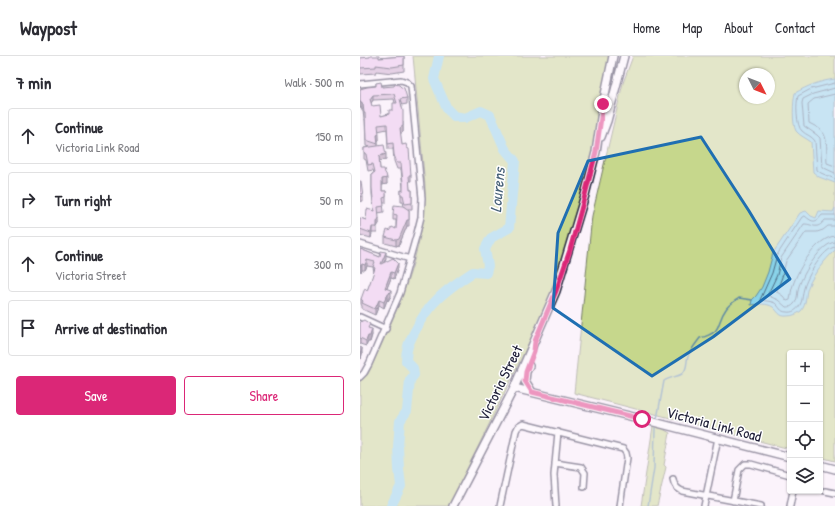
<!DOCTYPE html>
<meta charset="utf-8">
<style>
:root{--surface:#fff;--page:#f7f7f7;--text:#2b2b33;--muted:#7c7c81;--line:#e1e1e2;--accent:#db2777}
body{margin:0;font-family:"Patrick Hand",sans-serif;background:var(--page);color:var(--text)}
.controls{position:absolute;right:12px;bottom:12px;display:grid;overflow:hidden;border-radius:4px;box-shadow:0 1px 3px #0004}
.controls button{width:36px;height:36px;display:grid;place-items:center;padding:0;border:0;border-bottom:1px solid var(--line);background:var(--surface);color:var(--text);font:20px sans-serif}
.compass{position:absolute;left:379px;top:12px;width:36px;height:36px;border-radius:50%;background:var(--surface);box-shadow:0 1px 3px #0004;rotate:132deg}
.stop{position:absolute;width:12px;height:12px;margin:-9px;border:3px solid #db2777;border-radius:50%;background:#fff}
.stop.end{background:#db2777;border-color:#fff;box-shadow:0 1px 4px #0008}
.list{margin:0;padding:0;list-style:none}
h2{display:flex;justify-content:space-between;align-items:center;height:52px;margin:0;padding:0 16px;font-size:17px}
h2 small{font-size:13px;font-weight:400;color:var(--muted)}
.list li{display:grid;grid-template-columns:26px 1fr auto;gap:12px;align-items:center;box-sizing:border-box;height:56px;margin:0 8px 8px;padding:0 8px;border:1px solid var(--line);border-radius:4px}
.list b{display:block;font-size:15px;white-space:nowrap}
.list p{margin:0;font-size:13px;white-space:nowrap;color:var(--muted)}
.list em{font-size:13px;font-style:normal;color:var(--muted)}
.actions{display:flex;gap:8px;padding:12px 16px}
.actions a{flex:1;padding:9px 0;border:1px solid var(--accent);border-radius:4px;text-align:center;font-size:14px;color:var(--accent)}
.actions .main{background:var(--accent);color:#fff}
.icon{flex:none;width:22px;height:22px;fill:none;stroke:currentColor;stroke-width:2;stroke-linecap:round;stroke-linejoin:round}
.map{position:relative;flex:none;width:475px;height:450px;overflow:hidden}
header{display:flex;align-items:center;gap:24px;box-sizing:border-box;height:56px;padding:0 20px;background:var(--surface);border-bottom:1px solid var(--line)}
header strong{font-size:19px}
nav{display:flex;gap:22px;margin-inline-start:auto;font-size:14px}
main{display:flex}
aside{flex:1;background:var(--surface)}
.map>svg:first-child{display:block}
.green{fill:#c6d78c;stroke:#747c64;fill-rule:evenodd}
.water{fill:#89d3e9;stroke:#608ca3}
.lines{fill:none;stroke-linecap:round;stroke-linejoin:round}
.shore{stroke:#4b6981;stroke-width:1}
.stream{stroke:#608ca3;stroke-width:1.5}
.river{stroke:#89d3e9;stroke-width:10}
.street-casing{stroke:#22223b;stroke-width:8}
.secondary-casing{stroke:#22223b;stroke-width:10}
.street{stroke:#fff;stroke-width:5}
.secondary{stroke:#fff;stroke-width:7}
.wall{fill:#c8a7c9;stroke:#22223b;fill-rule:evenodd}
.shaded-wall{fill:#a388a4;stroke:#22223b}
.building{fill:#e9c2ea;stroke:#22223b;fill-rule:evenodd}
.route{stroke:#db2777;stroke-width:5}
.marked{fill:none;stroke:#1f6fb2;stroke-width:3;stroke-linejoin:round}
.labels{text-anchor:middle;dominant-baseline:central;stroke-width:3;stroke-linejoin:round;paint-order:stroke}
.street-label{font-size:15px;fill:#22223b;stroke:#fff}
.water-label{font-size:16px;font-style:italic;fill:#466078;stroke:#fff}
</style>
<header>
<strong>Waypost</strong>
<nav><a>Home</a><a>Map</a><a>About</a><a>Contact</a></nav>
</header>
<main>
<aside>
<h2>7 min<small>Walk · 500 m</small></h2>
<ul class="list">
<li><svg class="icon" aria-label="ahead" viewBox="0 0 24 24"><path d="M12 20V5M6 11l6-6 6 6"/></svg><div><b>Continue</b><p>Victoria Link Road</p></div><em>150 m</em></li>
<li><svg class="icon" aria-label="right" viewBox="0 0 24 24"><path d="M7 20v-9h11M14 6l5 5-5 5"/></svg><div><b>Turn right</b></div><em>50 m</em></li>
<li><svg class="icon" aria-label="ahead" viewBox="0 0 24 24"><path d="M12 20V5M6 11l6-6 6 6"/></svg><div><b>Continue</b><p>Victoria Street</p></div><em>300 m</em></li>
<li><svg class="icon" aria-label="arrive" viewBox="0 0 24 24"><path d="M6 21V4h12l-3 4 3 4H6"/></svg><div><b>Arrive at destination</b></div></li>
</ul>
<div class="actions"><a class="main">Save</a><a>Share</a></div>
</aside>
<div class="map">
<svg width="475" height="450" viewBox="0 0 475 450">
<rect width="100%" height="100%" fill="#fbf3fb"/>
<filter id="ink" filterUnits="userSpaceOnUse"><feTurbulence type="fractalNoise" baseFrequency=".025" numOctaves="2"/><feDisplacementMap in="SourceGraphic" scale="8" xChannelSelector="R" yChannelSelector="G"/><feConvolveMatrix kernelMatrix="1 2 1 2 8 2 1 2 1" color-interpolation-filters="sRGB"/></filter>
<g filter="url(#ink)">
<path class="green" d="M53 0H250L237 75 221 145 199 215 183 258 89 450H0V326L8 318C35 259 66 196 65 129Z
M273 0H475V405L460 401V297H430V393L214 337 232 160 263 27ZM385 18H409V42H385Z
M293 370 303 373 310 377 304 409 306 411 297 450H281Z"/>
<path class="water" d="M475 23V127L459 121 453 116 451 86C446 82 440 80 436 75 432 68 433 45 435 37 447 30 460 25 475 23Z
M475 152V194C464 205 454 217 448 231 445 239 447 248 441 255 437 258 433 260 427 260 419 261 418 255 413 251 407 247 398 248 391 249L392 244 396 240 402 231 408 216 413 197 440 157 446 155 451 160 456 162 459 155 473 156Z"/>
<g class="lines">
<path class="shore" d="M475 27 451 33 438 40C436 47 436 70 442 75 446 79 452 80 455 85L457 114 461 117 475 123
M475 32 453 38 443 43 442 47 444 70 457 79 460 82 462 111 475 117
M475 38 454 43 448 48 449 67C453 69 457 71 461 74 469 81 466 97 467 107L475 110
M475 159H462C456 167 453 167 445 160L442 161 417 199 412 217 400 244C405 245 411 245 415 247 420 251 420 256 427 256 432 257 437 254 440 249 443 244 442 238 444 232 447 221 463 192 475 191
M475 164H465C456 175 454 168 444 168L421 202 417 219 408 238 409 240 418 244 426 251C429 251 432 251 434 248 438 244 437 236 439 230 443 218 461 187 475 186
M475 170H468L463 174 457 176H446L426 205 422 221 417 234V236L423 240 427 245 430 244C431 239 431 234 433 229 438 213 457 181 475 180"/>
<path class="stream" d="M297 363 304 325C310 321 317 321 322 318 329 312 325 305 329 298 332 293 336 287 340 282 364 276 355 268 366 253 369 248 375 245 379 242L392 244
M288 450 294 412 295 372"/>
<path class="river" d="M31 450 41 430 39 413 38 390 40 365 47 355 50 324 54 319 53 312 46 305C46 292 49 286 55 275 68 247 87 233 113 216L126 217 128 210 125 193 131 182 149 172 155 105 145 93 130 59 121 55 105 62 94 60 87 53 74 23 79 0"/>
<g class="street-casing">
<path id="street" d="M0 28 41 24 47 26 51 30 62 142 61 161 57 177 40 237 9 308 4 317 0 321
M0 188 50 203
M0 261 26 273
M195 407 221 411 225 417 224 431
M313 423C314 429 316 432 322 435L401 450
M465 435 475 437
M373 445 379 414 385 408H391L430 419
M140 450 156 375 158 371 163 368 263 393 266 397 267 402 260 450
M196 450 194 419 198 376
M344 450 358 382
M430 450 433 435"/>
</g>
<g class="secondary-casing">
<path id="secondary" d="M241 81 247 65 264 0
M169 310 166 316 165 325 172 336
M154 332 282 363 430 401
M460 409 475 413
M93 450 154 332 196 235 225 139 236 96 243 48 253 0"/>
</g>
<use href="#street" class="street"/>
<use href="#secondary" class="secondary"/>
</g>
<path class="wall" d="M44 0V15L32 17 16 15V17L0 18V2H19Z
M16 27 22 31 47 42V48L41 49 43 72V76L40 77 42 89 51 119V125H49L50 134H52V153H48L49 154V170H47L39 189 36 190 25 187V181L29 175 36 173V164H33V158L44 151 43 145H41V134L43 135V132L41 113H37L34 105 33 93H28L27 73 18 75 19 84H18V90L26 104 19 105 20 113 27 128 22 129V135H26V147H23L24 156 18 157 19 168 17 170V177H12L11 182 0 179V162L6 164 14 155 12 138V118L14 117 13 114 8 115 6 104 4 103V92L10 91 6 90 5 63H4L3 54H2V52H0V38L16 30ZM34 43 35 47 33 54 29 58 21 60 12 50 11 47 13 44Z
M0 193 20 201 26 202 24 206 38 212 34 223 31 222 27 232 31 240 28 245 27 244 24 252 19 249 15 259 2 253V250L1 248V243L7 235 14 217 13 211 7 210 5 214H2L1 216 0 215Z
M0 266 10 273 12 279 10 286H8L6 290 0 288Z
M0 291 2 298 1 303H0Z"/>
<path class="shaded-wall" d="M13 39V44L10 49V43Z
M0 46H2V52H0Z
M43 66V76L40 78V72Z
M19 78V84L17 85V79Z
M26 98V104L19 105V100Z
M27 122V128L22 129V123Z
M0 140H3V145L0 146Z
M19 162V168L17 171V166Z
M47 164V170L39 189 36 190V184Z
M12 171V177L11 182V177Z
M26 196V202L21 213V208Z
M7 204V210L5 214V209Z
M38 207V212L34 223V217Z
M2 208V214L1 216V210Z
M31 216V222L25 237V232Z
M31 234V240L28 245V239Z
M27 239V244L24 252V246Z
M19 244V249L15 259V253Z
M12 273V279L10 286V280Z
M8 280V286L6 290V285Z
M2 292V298L1 303V297Z"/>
<path class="building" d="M10 0H19V2L44 0V9L32 11 16 9V11L0 12V2L10 1Z
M21 26 22 31 34 30 35 28 39 29 41 31 44 32 47 42 40 43 43 55V70L40 72 42 89 46 88 47 92 49 93 51 119H49L50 134H52V147L45 148 43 139H41V134L43 135V127L41 107H37L34 99 33 87 28 88 27 68 18 69 19 78 17 79 18 88 6 84 5 57H4L3 48H2V46H0V33L7 31 16 30V27ZM34 38 37 47H33V54H29V58L21 60 20 49 12 50 10 43 13 39Z
M24 89 26 98 19 100 20 113H24L25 117 26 118 27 122 22 123V135H26V141L23 142 24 150 18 151 19 162 17 166V171H12L11 177 0 173V162L6 164 7 153 14 155 12 132V118L15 116 13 108 8 109 6 98 4 97V92Z
M0 125H1L3 140H0Z
M34 149 43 150 49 154V164H47L39 183 36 184 25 181 27 174 29 175 32 171 36 173 37 159 33 158Z
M0 193 20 201 21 195 26 196 21 208 33 202 38 207 34 217 31 216 25 232 31 234 28 239H27L24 246 19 244 15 253 2 247 3 245 1 243 5 232 7 235 11 224 15 212 13 211 15 206 7 204 5 209 2 208 1 210H0Z
M4 264 10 268 8 272 12 273 10 280H8L6 285 0 282V266Z
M0 291 2 292 1 297H0Z"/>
</g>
<g class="lines" filter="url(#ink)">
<path class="route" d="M243 48 236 96 225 139 210 194 196 235 175 285 174 295 166 316 165 325 172 336 282 363"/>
</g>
<path d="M0 0H475V450H0ZM341 81 389 155 430 223 353 281 292 320 193 252 198 177 228 105Z" fill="#fbf3fb" fill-opacity=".55" fill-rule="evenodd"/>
<path class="marked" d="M341 81 389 155 430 223 353 281 292 320 193 252 198 177 228 105Z"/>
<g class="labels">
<g class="street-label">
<text transform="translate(140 327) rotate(-64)">Victoria Street</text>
<text transform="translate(354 368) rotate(15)">Victoria Link Road</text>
</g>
<g class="water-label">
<text transform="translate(137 134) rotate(-85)">Lourens</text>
</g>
</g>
</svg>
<div class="controls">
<button>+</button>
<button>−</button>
<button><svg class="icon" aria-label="locate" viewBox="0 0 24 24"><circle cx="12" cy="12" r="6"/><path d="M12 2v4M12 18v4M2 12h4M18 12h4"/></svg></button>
<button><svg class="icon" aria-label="layers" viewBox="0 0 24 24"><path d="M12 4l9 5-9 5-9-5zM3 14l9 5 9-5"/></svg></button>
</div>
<svg class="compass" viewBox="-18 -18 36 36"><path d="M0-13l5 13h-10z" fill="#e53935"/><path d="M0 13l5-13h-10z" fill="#7c7c81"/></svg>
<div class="stop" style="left:282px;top:363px"></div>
<div class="stop end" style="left:243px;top:48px"></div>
</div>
</main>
